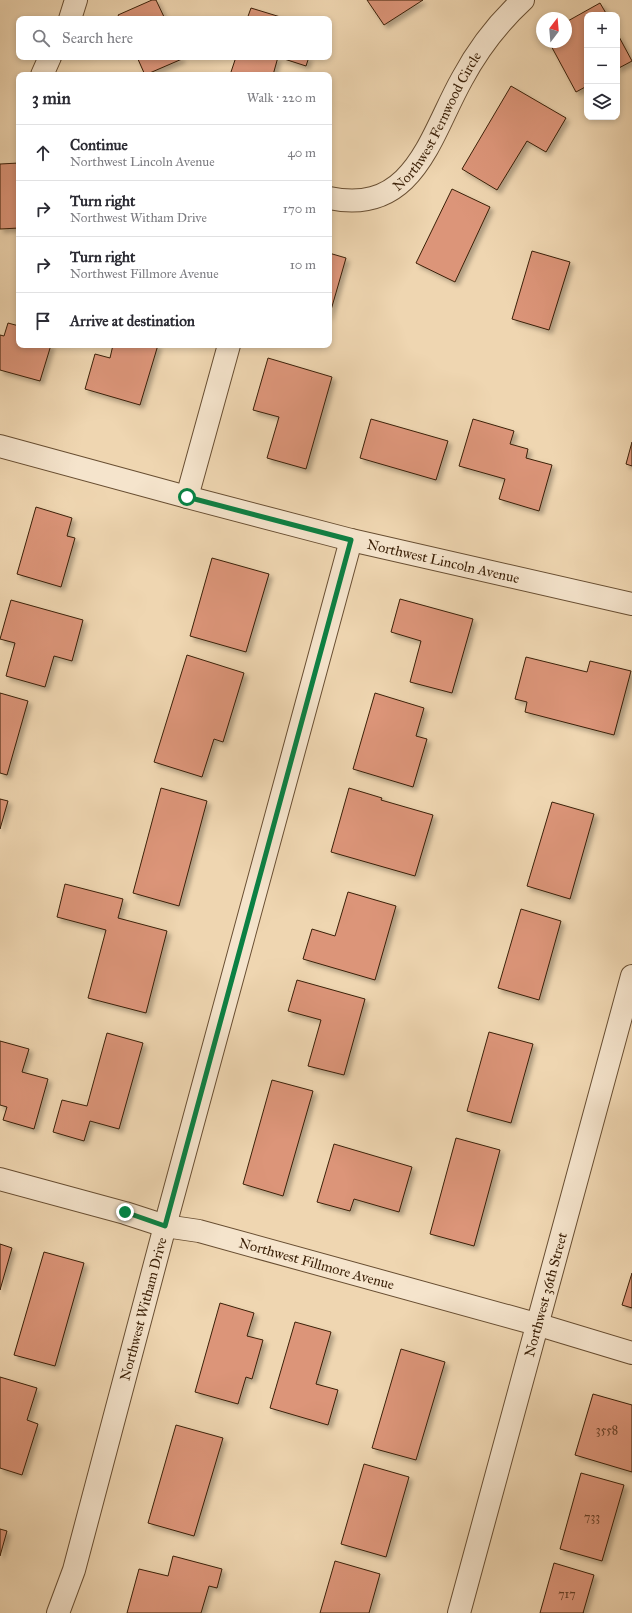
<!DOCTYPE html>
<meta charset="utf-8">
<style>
:root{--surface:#fff;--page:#f2f2f3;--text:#2b2b33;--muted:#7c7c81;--line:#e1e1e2}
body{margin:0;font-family:"IM FELL Great Primer",serif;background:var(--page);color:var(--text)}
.controls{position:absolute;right:12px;top:12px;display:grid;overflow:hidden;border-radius:8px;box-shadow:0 2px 6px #0003}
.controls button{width:36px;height:36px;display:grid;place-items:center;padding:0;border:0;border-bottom:1px solid var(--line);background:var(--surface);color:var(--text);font:20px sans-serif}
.compass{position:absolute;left:536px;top:12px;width:36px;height:36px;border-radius:50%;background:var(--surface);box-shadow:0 2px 6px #0003;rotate:16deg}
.stop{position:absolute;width:12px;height:12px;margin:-9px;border:3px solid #0b8043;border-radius:50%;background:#fff}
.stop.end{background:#0b8043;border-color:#fff;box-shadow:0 1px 4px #0008}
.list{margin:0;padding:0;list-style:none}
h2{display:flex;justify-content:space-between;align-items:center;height:52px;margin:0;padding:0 16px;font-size:17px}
h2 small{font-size:13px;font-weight:400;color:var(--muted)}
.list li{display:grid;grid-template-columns:26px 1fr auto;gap:12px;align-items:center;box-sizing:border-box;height:56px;padding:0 16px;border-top:1px solid var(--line)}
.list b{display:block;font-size:15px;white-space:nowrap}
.list p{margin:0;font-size:13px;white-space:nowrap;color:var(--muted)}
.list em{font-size:13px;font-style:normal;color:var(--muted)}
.icon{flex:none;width:22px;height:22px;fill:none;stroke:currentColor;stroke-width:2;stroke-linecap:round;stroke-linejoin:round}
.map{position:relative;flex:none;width:632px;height:1613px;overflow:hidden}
.search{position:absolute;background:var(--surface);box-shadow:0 2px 6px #0003;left:16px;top:16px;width:316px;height:44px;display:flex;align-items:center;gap:10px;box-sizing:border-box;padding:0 14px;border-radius:8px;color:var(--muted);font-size:15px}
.panel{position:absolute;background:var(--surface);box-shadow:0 2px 6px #0003;left:16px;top:72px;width:316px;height:276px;border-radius:8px}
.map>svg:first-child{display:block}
.building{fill:#dc9579;stroke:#3b2007;filter:url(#shadow)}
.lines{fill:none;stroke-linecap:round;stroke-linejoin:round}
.minor-casing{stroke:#684e32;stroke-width:24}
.minor{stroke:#f5e4cc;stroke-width:22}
.route{stroke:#0b8043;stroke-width:5}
.labels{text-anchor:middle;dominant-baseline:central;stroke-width:3.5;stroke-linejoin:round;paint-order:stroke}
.number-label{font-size:12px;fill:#633d24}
.street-label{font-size:14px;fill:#3b2007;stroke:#f5e4cc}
</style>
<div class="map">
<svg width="632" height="1613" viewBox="0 0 632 1613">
<defs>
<filter id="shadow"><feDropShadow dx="3.5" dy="3.5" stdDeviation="2" flood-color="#0004"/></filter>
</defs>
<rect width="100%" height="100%" fill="#efd6b1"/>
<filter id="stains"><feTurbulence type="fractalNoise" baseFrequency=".005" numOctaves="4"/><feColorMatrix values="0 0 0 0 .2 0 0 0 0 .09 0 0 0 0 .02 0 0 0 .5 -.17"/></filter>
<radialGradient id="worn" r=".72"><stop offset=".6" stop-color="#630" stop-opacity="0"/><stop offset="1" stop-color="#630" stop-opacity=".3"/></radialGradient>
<path class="building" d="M152 0H156L165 19H120L118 15Z
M367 0H423L384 25Z
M600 3 607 15H587V86L576 92 549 42H566V22Z
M251 8 287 19H247Z
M617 33 632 61 617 69Z
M137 57H181L182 59 145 75Z
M236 57H309L306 66 278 57 273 75H230Z
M511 86 566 118 546 152 527 141 497 190 462 169Z
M19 163V228L0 229V164Z
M452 189 490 207 455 282 416 263Z
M532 251 570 262 549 330 512 319Z
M329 253 346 258 329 317Z
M8 323 19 326V345H51L40 381 0 370V335L4 336Z
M113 345H158L140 405 85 389 95 354 110 358Z
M268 358 332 377 306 469 267 458 279 417 253 410Z
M371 419 448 441 436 480 360 458Z
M473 419 514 431 510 444 528 449 526 458 552 465 539 511 499 499 505 479 459 466Z
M632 442V466L626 464Z
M36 507 72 518 67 536 75 538 61 587 17 574Z
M212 558 269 574 246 652 190 636Z
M400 599 473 619 452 693 410 682 421 641 391 632Z
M11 600 83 620 72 661 54 656 45 687 6 676 15 643 0 639Z
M187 655 244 673 223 742 214 739 202 777 154 762Z
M526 657 587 672 590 661 631 671 614 735 525 712 527 702 515 699Z
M0 693 28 701 7 775 0 773Z
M375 693 424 708 416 736 427 739 413 787 353 769Z
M161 788 207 801 179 906 133 893Z
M349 788 382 798 381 800 433 815 415 876 331 852Z
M0 799 8 801 0 829Z
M552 802 594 814 570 899 527 886Z
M65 884 123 899 118 918 167 931 146 1013 88 998 106 930 57 917Z
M348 892 396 906 375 980 303 959 312 929 335 936Z
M521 909 561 921 539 1000 498 988Z
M297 980 365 999 344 1075 308 1066 321 1020 288 1011Z
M489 1032 533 1044 511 1123 467 1111Z
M107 1033 143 1043 119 1129 90 1121 84 1141 53 1132 62 1100 87 1106Z
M0 1041 29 1049 22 1072 48 1079 34 1129 3 1120 7 1107 0 1105Z
M272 1080 313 1091 283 1196 243 1184Z
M456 1138 500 1150 474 1246 430 1234Z
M334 1144 412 1167 399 1212 354 1199 350 1211 317 1202Z
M0 1244 12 1248 0 1290Z
M44 1252 84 1263 55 1366 14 1355Z
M632 1273V1308L622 1305Z
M220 1303 254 1313 247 1336 263 1340 252 1379 246 1377 238 1404 195 1392Z
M295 1322 331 1332 316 1384 338 1390 328 1425 270 1408Z
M401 1349 445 1362 416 1460 372 1448Z
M0 1377 37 1388 27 1420 38 1424 22 1475 0 1468Z
M593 1394 632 1405V1472L575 1455Z
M176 1425 223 1438 194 1536 148 1523Z
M364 1464 409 1477 386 1557 341 1544Z
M581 1473 624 1485 602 1561 560 1549Z
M0 1529 7 1531 0 1556Z
M173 1556 222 1569 217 1588 209 1586 201 1613H127L139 1569 168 1576Z
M335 1561 380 1574 369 1613H320Z
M554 1563 594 1575 583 1613H584H540Z"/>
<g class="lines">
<g class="minor-casing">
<g id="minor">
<path d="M70 19 76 0"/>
<path d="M42 75 50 57"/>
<path id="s1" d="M329 198C414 216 430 136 462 79 478 49 498 23 523 0"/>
<path id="s2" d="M0 446 187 497 351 540 632 604"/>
<path d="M187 497 229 345"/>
<path id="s3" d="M0 1179 125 1213 165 1226 199 1231 536 1324 632 1353"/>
<path id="s4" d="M58 1613 74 1570 165 1226 351 540"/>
<path id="s5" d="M459 1613 632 976"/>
</g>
</g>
<use href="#minor" class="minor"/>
</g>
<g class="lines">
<path class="route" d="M125 1212 165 1226 351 540 187 497"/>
</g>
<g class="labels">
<g class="number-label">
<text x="607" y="1430">3558</text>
<text x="592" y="1517">733</text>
<text x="567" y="1594">717</text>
</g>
<g class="street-label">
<text stroke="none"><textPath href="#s1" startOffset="148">Northwest Fernwood Circle</textPath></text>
<text stroke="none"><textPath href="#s2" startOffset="458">Northwest Lincoln Avenue</textPath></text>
<text stroke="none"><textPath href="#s3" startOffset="328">Northwest Fillmore Avenue</textPath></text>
<text stroke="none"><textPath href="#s5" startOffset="330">Northwest 36th Street</textPath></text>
<text stroke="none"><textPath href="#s4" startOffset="316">Northwest Witham Drive</textPath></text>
</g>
</g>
<rect width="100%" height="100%" filter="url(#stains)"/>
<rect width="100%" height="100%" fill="url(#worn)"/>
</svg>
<div class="controls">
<button>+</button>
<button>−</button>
<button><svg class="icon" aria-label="layers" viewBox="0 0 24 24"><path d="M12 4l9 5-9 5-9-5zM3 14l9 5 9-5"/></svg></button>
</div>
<svg class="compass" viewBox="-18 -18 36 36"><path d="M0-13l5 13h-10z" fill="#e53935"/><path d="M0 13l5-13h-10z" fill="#7c7c81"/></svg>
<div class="stop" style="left:187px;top:497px"></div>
<div class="stop end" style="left:125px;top:1212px"></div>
<div class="search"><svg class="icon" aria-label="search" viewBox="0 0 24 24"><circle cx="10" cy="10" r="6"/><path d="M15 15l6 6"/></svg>Search here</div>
<section class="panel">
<h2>3 min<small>Walk · 220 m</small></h2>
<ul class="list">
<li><svg class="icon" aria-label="ahead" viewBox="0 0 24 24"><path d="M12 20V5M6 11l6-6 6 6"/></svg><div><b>Continue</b><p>Northwest Lincoln Avenue</p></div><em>40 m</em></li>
<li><svg class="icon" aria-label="right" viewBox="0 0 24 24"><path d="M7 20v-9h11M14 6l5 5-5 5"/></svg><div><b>Turn right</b><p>Northwest Witham Drive</p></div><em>170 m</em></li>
<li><svg class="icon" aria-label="right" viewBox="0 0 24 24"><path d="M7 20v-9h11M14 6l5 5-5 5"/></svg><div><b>Turn right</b><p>Northwest Fillmore Avenue</p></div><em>10 m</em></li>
<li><svg class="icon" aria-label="arrive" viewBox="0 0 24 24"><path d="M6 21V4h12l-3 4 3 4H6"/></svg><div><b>Arrive at destination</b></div></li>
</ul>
</section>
</div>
